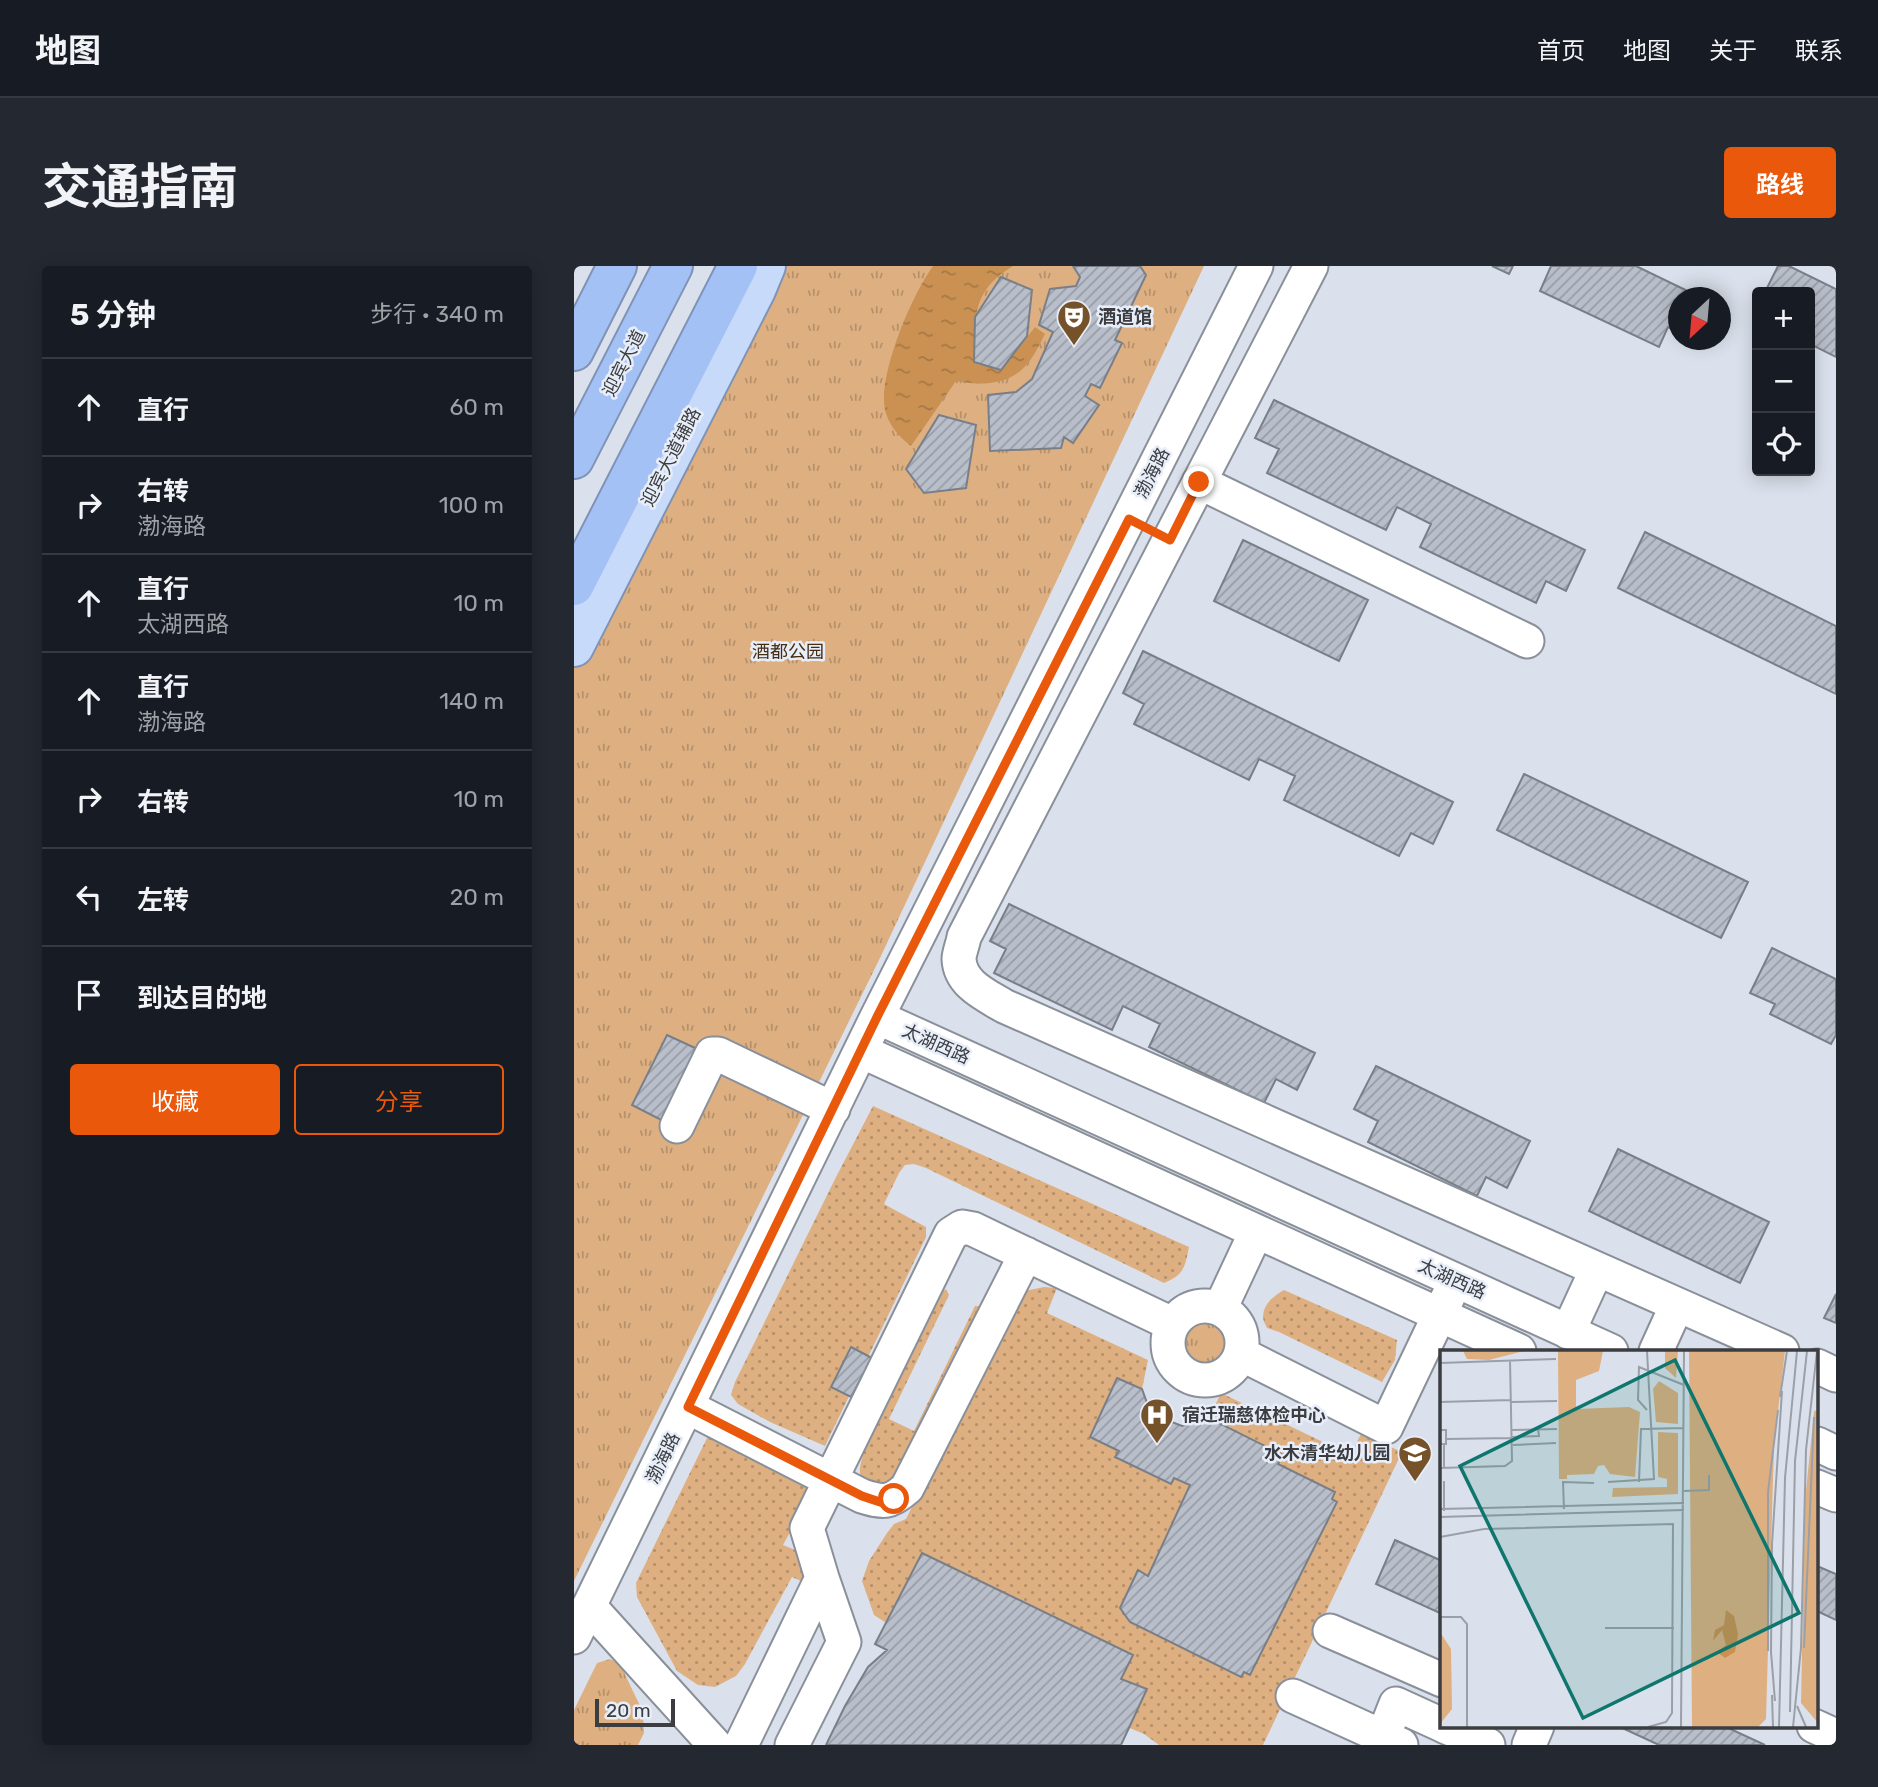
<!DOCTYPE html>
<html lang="zh">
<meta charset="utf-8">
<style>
:root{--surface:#171b24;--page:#242831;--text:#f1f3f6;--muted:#9ea1a6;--line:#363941;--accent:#ea580c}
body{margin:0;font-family:Rubik,"Noto Sans SC",sans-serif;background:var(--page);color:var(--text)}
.controls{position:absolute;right:21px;top:21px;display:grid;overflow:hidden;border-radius:7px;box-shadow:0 4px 18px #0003}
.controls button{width:63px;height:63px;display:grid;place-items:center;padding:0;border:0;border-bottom:2px solid var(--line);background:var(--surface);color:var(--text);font:35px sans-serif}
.compass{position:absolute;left:1094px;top:21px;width:63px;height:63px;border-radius:50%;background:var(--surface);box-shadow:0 4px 18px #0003;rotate:206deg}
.scale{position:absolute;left:21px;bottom:18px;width:80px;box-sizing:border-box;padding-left:7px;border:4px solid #3b3d41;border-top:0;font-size:19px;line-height:24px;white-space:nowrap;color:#3b3d41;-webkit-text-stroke:5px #e8eef9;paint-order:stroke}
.stop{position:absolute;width:21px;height:21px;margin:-16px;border:5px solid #ea580c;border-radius:50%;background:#fff}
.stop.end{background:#ea580c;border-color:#fff;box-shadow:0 2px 7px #0008}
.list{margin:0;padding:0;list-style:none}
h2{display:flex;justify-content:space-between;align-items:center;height:91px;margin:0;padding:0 28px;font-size:30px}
h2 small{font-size:23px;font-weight:400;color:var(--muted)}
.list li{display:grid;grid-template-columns:46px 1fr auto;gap:21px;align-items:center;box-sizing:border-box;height:98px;padding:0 28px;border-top:2px solid var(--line)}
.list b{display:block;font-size:26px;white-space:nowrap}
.list p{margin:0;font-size:23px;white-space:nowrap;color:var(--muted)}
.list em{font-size:23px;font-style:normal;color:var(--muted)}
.actions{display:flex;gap:14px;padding:21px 28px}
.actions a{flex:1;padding:16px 0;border:2px solid var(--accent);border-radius:7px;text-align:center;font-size:24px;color:var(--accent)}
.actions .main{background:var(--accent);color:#fff}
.icon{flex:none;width:38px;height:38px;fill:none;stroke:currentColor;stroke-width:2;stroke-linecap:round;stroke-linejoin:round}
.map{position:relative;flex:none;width:1262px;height:1479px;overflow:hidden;border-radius:7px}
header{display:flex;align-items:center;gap:42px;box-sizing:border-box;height:98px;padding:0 35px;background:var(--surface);border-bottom:2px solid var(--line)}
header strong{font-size:33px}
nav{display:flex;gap:38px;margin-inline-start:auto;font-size:24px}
.intro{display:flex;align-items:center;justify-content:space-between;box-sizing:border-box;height:168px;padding:0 42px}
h1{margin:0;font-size:49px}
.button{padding:18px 32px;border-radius:7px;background:var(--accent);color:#fff;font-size:24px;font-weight:700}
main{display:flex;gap:42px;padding:0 42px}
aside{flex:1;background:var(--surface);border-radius:7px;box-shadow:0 4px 18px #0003}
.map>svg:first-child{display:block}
.grass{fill:url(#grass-tufts)}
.garden{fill:url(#garden-dots)}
.water{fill:url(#water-ripples)}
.building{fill:url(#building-hatch);stroke:#797f88;stroke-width:2}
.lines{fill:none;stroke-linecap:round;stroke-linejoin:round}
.minor-casing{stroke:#8a909a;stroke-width:37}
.major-casing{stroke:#7f93b7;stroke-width:42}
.highway-casing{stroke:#7f93b7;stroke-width:42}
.minor{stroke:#fff;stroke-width:33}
.major{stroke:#c8dafa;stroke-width:38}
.highway{stroke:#a4c1f6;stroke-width:38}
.route{stroke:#ea580c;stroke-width:9}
.labels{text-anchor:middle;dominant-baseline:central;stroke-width:5;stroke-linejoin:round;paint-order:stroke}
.poi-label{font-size:18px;font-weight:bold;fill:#3b3d41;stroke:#e8eef9;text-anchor:start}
.street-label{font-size:18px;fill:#3b3d41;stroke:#e8eef9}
.park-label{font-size:18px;fill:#452d11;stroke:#e8eef9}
.inset-road{fill:none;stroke:#9b9fa8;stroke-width:2}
.view{fill:#0f766e;fill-opacity:0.15;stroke:#0f766e;stroke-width:3.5}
.inset-edge{fill:none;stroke:#3b3d41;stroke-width:3.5}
</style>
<header>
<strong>地图</strong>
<nav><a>首页</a><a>地图</a><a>关于</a><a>联系</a></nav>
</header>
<div class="intro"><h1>交通指南</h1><a class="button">路线</a></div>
<main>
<aside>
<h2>5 分钟<small>步行 · 340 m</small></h2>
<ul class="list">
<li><svg class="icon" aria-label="ahead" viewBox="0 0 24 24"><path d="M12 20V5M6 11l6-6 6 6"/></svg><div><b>直行</b></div><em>60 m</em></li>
<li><svg class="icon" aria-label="right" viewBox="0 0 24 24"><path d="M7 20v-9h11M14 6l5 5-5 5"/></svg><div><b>右转</b><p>渤海路</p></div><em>100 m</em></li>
<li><svg class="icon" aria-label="ahead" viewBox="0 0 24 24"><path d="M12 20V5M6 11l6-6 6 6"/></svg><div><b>直行</b><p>太湖西路</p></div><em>10 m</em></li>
<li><svg class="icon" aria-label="ahead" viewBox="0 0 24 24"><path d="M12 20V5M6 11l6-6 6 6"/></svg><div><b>直行</b><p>渤海路</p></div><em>140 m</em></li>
<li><svg class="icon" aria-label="right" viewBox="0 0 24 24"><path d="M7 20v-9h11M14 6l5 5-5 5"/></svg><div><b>右转</b></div><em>10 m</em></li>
<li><svg class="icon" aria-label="left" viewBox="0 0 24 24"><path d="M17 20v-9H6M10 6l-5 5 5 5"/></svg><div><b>左转</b></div><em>20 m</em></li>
<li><svg class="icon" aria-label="arrive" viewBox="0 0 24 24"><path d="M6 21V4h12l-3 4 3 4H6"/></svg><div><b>到达目的地</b></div></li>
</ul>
<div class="actions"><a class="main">收藏</a><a>分享</a></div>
</aside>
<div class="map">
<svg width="1262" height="1479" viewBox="0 0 1262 1479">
<defs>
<pattern id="grass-tufts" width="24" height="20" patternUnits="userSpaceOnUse" patternTransform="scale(1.75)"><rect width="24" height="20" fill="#deb081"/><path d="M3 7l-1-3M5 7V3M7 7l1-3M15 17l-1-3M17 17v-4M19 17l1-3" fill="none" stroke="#b5906b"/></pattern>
<pattern id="garden-dots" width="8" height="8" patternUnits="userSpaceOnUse" patternTransform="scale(1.75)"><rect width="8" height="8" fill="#deb081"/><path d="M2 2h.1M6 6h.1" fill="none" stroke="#b5906b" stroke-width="1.8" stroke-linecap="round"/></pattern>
<pattern id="water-ripples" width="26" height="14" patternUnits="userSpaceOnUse" patternTransform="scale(1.75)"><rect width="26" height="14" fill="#ca9152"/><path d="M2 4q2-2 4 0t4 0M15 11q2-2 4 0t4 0" fill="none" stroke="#a57846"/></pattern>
<pattern id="building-hatch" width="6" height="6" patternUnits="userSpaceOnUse" patternTransform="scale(1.75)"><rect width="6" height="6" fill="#b9bfca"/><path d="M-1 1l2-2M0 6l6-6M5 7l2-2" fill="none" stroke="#989ca6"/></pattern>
</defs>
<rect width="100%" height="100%" fill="#dbe1ec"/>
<path class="grass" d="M176 0H630L306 692 0 1315V336Z
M606 1078a26 26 0 1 1 52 0a26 26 0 1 1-52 0Z
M36 1393 46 1398 69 1446 70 1467 64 1479H0V1444L23 1397Z"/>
<path class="garden" d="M299 840 615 981C611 1001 610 1009 590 1017L352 902 340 898 331 899 325 907 310 938 352 961V971L251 1180 196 1156 164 1138 157 1129 161 1116 261 913Z
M470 1021 483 1022 473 1047 574 1094 568 1123 577 1148 608 1160 635 1152 647 1127 776 1189 787 1168 828 1186 689 1479H585L570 1468 326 1366 300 1349 288 1315 295 1295 313 1267 320 1258 332 1253 446 1026Z
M372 1023 375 1029 315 1153 340 1165 401 1040H406L407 1043 320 1214 304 1222C283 1213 283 1208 290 1186L367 1027Z
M710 1024 823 1074 821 1094 808 1116 705 1066 693 1062C692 1059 689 1055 689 1051 689 1038 701 1029 710 1024Z
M134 1170 233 1215 235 1232 209 1279 226 1286 232 1301 227 1315 218 1311 171 1398 162 1410 141 1421 124 1419 103 1405 63 1331 62 1317Z"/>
<path class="water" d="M359 0H439C397 25 401 52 400 95L427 104 461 61 471 68C466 77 461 89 454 97 437 119 407 120 382 115L337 180C323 169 311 155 310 136 308 100 338 29 359 0Z"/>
<path class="building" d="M499 0H566L572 9 541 74 548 77 526 122 517 118 511 130 525 139 499 177 490 171 487 182 416 185 414 129 442 126 458 113 479 66 465 59 476 23 502 20 506 11Z
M918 0H939L935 8Z
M977 0H1062L1128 32H1104V66L1094 61 1085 81 966 25Z
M1204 0H1215L1262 23V91L1236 78V26H1191Z
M427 11 458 24 453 70 427 104 400 96 401 51Z
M700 134 1011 284 992 325 972 315 962 337 846 281 857 258 823 241 812 264 693 207 705 183 681 172Z
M365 149 402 159 392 222 350 227 332 203Z
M1071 266 1262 360V428L1044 322Z
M669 274 794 334 765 395 640 335Z
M569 385 879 536 859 578 837 567 825 590 710 534 721 510 685 493 675 514 560 458 570 438 549 427Z
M950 508 1174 616 1147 672 923 564Z
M435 638 741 787 723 824 702 813 690 837 575 781 586 758 549 740 538 764 420 707 432 683 416 675Z
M1198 682 1262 713V769L1257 778 1196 748 1201 738 1176 727Z
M93 769 132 787 97 859 58 839Z
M802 800 956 875 933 922 912 911 903 930 794 876 804 855 780 843Z
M1044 883 1195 956 1166 1017 1015 945Z
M1262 1028V1057L1250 1052Z
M277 1081 298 1092 277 1131 257 1121Z
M543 1112 568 1123 577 1148 608 1160 635 1152 709 1189 704 1198 761 1226 758 1233 763 1236 676 1409 670 1406 667 1411 556 1356 546 1342 564 1304 574 1310 616 1219 600 1212 597 1218 541 1191 545 1185 516 1171Z
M821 1274 868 1295V1348L802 1318Z
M348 1287 559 1389 547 1413 573 1423 547 1479H252L271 1440 294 1401 313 1384 301 1378Z
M1243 1300 1262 1308V1354L1243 1345Z
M1044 1460H1150L1191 1479H1085Z"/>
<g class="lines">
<g class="minor-casing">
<path id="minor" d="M737 0 390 671C389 678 385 687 385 693 386 718 412 729 430 740L1208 1085
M625 216 953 375
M303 751 1037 1085
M287 785 945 1085
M103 860 138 788H144L259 843
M594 1077a37 37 0 1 1 74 0a37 37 0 1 1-74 0Z
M646 1043 682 966
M994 1066 1023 1003
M1082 1085 1103 1039
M667 1088 812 1161 874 1031
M1243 1100 1262 1109
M114 1141 288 1230C310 1237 316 1237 333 1222L452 988
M1243 1178 1262 1187
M1243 1221 1262 1229
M15 1340 141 1479
M756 1365 868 1414
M0 1371 303 751 682 0
M719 1430 827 1479
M870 1460 914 1479
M1240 1460 1262 1470
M809 1471 822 1438 868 1459
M167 1479 248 1312 233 1262 377 968 388 961 399 963 598 1058
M218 1479 270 1376 248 1312
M955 1479 963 1460"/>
</g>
<g class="major-casing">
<path id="major" d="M0 381 182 24 192 0"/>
</g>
<g class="highway-casing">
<path id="highway" d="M0 85 43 0
M0 193 99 0
M0 320 164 0"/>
</g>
<use href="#minor" class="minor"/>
<use href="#major" class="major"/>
<use href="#highway" class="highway"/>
</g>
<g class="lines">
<path class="route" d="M320 1233 306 1236 288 1230 114 1141 303 751 555 253 596 274 625 216"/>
</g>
<defs>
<g id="theatre-pin" transform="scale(1.75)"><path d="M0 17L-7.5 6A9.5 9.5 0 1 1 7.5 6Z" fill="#76522b" stroke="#e8eef9"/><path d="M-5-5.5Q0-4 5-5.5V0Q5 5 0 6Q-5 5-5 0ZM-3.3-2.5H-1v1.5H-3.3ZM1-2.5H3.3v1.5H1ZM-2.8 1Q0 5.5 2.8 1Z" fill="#fff"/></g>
<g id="hospital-pin" transform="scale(1.75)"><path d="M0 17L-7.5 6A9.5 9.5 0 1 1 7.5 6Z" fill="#76522b" stroke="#e8eef9"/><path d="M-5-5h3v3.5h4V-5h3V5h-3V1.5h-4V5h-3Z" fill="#fff"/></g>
<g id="school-pin" transform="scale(1.75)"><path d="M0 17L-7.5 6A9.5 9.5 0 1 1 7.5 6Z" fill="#76522b" stroke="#e8eef9"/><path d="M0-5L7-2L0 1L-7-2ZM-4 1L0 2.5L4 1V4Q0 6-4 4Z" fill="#fff"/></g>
</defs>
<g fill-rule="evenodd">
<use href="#theatre-pin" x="500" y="51"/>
<use href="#hospital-pin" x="583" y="1149"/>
<use href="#school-pin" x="841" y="1187"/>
</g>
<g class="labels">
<g class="poi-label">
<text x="524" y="51">酒道馆</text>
<text x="608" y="1149">宿迁瑞慈体检中心</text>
<text x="816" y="1187" text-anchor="end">水木清华幼儿园</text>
</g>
<g class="street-label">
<text transform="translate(50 97) rotate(-63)">迎宾大道</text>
<text transform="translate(97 191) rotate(-63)">迎宾大道辅路</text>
<text transform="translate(578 207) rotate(-63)">渤海路</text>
<text transform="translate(362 778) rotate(24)">太湖西路</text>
<text transform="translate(878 1013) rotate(24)">太湖西路</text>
<text transform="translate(89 1192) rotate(-64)">渤海路</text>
</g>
<g class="park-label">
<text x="214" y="386">酒都公园</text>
</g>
</g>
<g transform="translate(866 1084)">
<rect width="378" height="378" fill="#dbe1ec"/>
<path d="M23 1H84L49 10 27 9ZM225 1H238L236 28 225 18ZM249 1H345L334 96 326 369 318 377H252ZM378 60V373L361 353 365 151 374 61Z" fill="#deb081"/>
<path d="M118 1H163L159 21 136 30V59L189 57 200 62 195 127 170 124 164 115 158 116 154 124 127 125V129H119ZM219 31 238 43V74L216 72 213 39ZM218 82 238 83V144L172 147 173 138 227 137V129L218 127Z" fill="#deb081"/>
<path d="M0 282 11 299 12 359 0 374Z" fill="#deb081"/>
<path d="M286 260 294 266 298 284 295 302 285 308 277 302 286 295 282 280 273 291 275 280 284 275Z" fill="#ca9152"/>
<path class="inset-road" d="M0 13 116 9M340 47 347 1M0 52 71 50M71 52 117 51M207 60 198 50 199 17 244 35M0 80H6V94H0M72 80 117 79M72 87 99 86 98 79M6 89 72 88M4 94V118M73 95 116 93M0 118 65 116 72 111 70 10M4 131V161M168 132 214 129 207 1M199 132 201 79 244 78M244 141 269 140V125M0 159 244 153M124 159 123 132 154 133M0 167 244 160M0 187 44 179 233 174 232 363 226 372 208 377M0 267H21L27 274V377M165 278H234M364 298 374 67M328 301V142L338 60M332 345 333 377M335 351 331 302 332 194 342 41M357 356 366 377M350 362 355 111 367 1M241 377 244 1M339 377 345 128 357 1M353 377 361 298 366 100 377 1"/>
<path class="view" d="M235 10 359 263 143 368 20 116Z"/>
<rect width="378" height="378" class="inset-edge"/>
</g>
</svg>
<div class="controls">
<button>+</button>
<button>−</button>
<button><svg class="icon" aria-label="locate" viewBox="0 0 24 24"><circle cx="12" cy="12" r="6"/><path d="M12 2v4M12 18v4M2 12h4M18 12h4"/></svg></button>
</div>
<svg class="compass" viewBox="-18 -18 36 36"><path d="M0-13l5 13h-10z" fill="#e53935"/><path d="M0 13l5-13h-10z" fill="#9ea1a6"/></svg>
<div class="scale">20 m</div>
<div class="stop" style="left:320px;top:1233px"></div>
<div class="stop end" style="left:625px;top:216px"></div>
</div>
</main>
